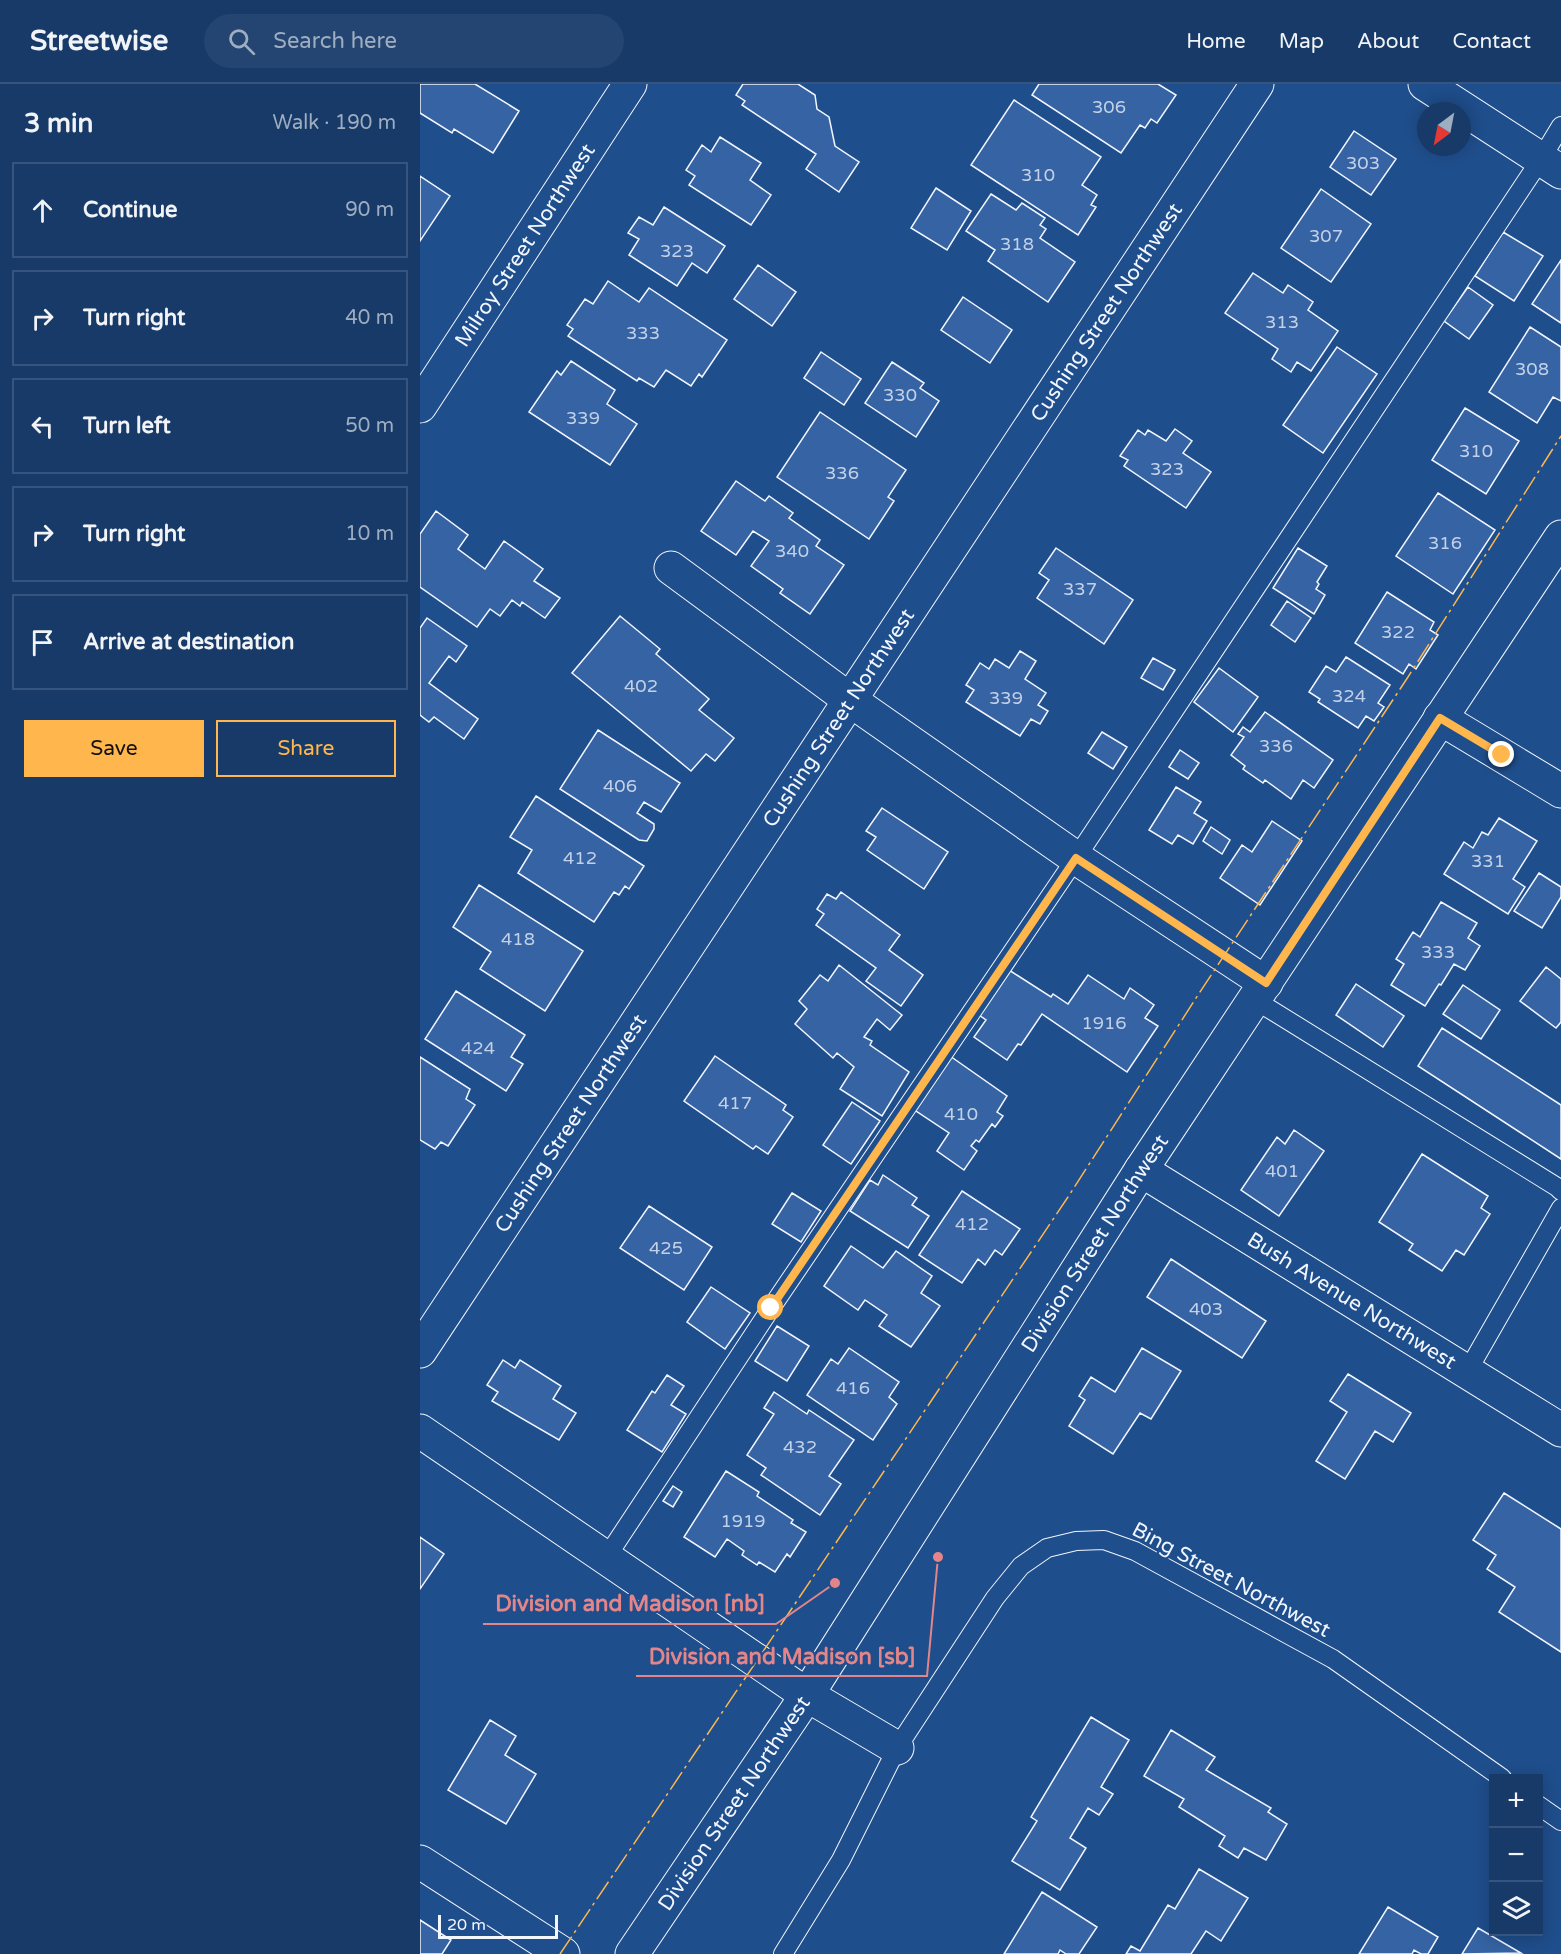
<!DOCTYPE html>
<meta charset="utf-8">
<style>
:root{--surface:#173a69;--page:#244571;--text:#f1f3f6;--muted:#9eadc0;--line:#36547d;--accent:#ffb74d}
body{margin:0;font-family:"Varela Round",sans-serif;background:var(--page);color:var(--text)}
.controls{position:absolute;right:18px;bottom:18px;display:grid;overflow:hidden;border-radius:0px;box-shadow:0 3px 15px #0003}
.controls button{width:54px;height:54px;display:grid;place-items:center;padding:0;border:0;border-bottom:2px solid var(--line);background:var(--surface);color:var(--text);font:30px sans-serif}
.compass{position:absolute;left:997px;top:18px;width:54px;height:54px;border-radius:50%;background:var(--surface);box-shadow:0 3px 15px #0003;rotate:212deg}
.scale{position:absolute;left:18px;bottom:15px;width:120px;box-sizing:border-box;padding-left:6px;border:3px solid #f2f6ff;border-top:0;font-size:16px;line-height:21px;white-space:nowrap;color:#f2f6ff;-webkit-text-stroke:4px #1f4e8c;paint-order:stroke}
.stop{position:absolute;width:18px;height:18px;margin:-14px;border:4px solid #ffb74d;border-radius:50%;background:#fff}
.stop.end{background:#ffb74d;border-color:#fff;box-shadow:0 2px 6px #0008}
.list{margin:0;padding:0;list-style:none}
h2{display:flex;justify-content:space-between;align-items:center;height:78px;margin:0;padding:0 24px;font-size:26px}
h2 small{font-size:20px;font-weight:400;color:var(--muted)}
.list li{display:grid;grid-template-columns:39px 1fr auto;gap:18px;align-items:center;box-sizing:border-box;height:96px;margin:0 12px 12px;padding:0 12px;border:2px solid var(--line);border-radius:0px}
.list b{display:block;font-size:22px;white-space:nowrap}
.list em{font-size:20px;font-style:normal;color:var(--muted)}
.actions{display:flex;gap:12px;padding:18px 24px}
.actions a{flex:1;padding:14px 0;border:2px solid var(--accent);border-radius:0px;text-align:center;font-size:21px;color:var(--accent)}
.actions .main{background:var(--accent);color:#111}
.icon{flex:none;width:33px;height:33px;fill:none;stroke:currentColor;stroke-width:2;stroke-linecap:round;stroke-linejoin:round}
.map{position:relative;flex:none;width:1141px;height:1870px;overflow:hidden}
header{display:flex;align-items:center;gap:36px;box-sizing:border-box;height:84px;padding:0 30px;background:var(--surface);border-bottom:2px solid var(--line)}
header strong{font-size:28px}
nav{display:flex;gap:33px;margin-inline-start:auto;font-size:21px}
.search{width:420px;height:54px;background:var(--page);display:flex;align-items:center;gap:15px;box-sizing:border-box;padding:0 21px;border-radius:33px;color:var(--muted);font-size:22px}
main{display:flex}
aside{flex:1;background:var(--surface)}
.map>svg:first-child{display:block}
.building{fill:#3563a3;stroke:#f2f6ff;stroke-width:1.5}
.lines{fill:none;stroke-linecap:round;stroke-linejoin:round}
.lane-casing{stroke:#f2f6ff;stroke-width:20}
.street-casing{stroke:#f2f6ff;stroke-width:35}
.secondary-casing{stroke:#f2f6ff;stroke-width:35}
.lane{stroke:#1f4e8c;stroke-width:18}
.street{stroke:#1f4e8c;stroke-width:33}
.secondary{stroke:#1f4e8c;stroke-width:33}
.power{stroke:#ffb74d;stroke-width:1.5;stroke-dasharray:21 4.5 3 4.5;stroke-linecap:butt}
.route{stroke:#ffb74d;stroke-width:8}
.labels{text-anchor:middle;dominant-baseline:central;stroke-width:4.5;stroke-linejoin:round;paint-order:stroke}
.number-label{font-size:18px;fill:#c3d1e8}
.street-label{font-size:21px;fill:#f2f6ff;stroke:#1f4e8c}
.leader{fill:none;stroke:#e38589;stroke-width:2}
.callout-dot{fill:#e38589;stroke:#1f4e8c;stroke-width:2}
.callout-label{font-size:22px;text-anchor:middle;font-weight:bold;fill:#e38589;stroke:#1f4e8c;stroke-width:4.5;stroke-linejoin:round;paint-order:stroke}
</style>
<header>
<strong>Streetwise</strong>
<div class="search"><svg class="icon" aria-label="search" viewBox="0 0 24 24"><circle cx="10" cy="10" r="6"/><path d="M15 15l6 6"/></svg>Search here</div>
<nav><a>Home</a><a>Map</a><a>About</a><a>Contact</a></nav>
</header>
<main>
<aside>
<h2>3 min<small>Walk · 190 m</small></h2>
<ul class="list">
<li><svg class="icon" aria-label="ahead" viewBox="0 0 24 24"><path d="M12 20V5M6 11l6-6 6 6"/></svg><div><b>Continue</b></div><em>90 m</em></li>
<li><svg class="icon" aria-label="right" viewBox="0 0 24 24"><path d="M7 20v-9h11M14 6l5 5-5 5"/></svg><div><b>Turn right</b></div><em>40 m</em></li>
<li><svg class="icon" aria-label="left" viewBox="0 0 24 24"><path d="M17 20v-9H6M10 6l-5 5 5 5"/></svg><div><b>Turn left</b></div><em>50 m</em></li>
<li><svg class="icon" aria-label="right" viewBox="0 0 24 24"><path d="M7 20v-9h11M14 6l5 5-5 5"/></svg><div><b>Turn right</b></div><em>10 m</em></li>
<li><svg class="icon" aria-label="arrive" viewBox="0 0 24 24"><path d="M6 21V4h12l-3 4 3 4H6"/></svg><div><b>Arrive at destination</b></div></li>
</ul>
<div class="actions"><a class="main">Save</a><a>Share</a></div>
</aside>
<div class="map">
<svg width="1141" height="1870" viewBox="0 0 1141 1870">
<rect width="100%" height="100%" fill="#1f4e8c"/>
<path class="building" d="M0 0H55L99 27 73 69 34 45 32 49 0 29Z
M323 0H378L395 11 397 25 409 33 415 62 439 78 419 108 386 85 396 70 322 21 325 17 316 11Z
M619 0H738L756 11 737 39 731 35 725 44 720 41 701 69 612 11Z
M594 16 681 73 662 101 677 111 671 121 676 123 658 151 551 81Z
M934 47 976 75 951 111 910 83Z
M300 53 341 79 330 96 351 111 331 141 269 101 275 92 266 86 282 61 291 68Z
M0 92 30 112 0 157Z
M516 104 551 127 527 166 491 144Z
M901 105 951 140 911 198 861 164Z
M571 110 596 126 602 119 625 134 620 141 626 145 620 154 655 178 628 218 568 177 575 166 546 147Z
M244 123 305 162 287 189 272 179 257 202 209 171 219 155 208 149 219 133 233 141Z
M1083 148 1123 172 1094 217 1055 192Z
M1141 176V239L1112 220Z
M338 181 376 208 352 242 314 215Z
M833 189 863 209 868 201 893 218 888 226 918 247 891 287 877 278 871 288 852 275 858 265 805 229Z
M188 197 219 218 229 204 307 256 282 293 279 290 271 302 246 286 234 303 219 294 217 297 148 252 153 245 147 241 165 215 173 220Z
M1048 203 1073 221 1049 255 1024 237Z
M543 213 592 246 570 279 521 246Z
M1110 243 1141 263V317L1133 313 1117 339 1069 308Z
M917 263 957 290 903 369 863 341Z
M401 268 441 295 424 321 384 294Z
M151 277 195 306 187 320 217 340 190 381 109 328 137 287 141 291Z
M472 278 504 299 500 304 519 317 496 353 445 319Z
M1045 324 1099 357 1066 410 1012 376Z
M400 328 486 386 468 413 474 417 449 455 357 393Z
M755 345 772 357 763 369 791 388 766 424 704 382 708 376 700 372 718 346 725 351 728 346 746 357Z
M316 397 345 417 349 412 373 429 369 434 400 456 396 462 424 481 390 530 360 509 363 505 331 482 349 457 333 447 316 471 281 447Z
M1018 409 1075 446 1033 510 976 472Z
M16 427 48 451 38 465 65 485 84 457 123 485 114 497 140 514 125 534 102 518 100 522 92 516 80 532 70 525 57 543 0 503V450Z
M636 464 713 516 684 560 617 514 629 496 619 489Z
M878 464 907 482 897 498 899 500 896 505 905 511 894 530 853 504Z
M967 508 1014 538 1010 546 1018 551 996 585 989 580 983 590 935 559Z
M867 517 891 534 875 558 851 541Z
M200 532 240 565 236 570 289 615 279 626 314 654 295 677 286 670 271 687 152 589Z
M7 534 47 562 36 578 29 572 9 599 58 635 44 655 14 633 9 638 0 631V544Z
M600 567 616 577 605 595 626 609 618 621 628 627 620 640 611 635 600 652 546 618 554 606 546 601 560 579 569 585 575 575 589 584Z
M926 573 970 601 958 619 964 623 954 637 946 632 938 644 898 618 900 615 889 608 906 582 916 588Z
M733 574 755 586 743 606 721 594Z
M799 584 838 613 813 648 774 618Z
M845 628 913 676 894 704 883 696 871 715 845 696 843 699 823 685 825 682 811 671 824 653 818 650 823 643 830 648Z
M178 646 260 699 241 728 224 718 217 729 234 740V745L227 757 219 756 140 705Z
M682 648 707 663 693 685 668 669Z
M760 666 779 679 768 695 749 683Z
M756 703 781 718 774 729 787 737 773 760 758 751 752 760 729 746Z
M116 712 224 782 209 805 205 802 199 811 194 808 174 838 98 789 112 766 90 753Z
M462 724 528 768 504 805 447 766 456 753 446 747Z
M1079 734 1117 757 1093 795 1105 803 1088 830 1024 790 1044 758 1053 764 1062 748 1068 751Z
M852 737 882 757 840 821 800 794 822 761 832 768Z
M791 743 810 756 802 770 783 757Z
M1119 789 1141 803V813L1122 844 1094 827Z
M59 801 163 867 125 927 60 885 71 868 33 843Z
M421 808 480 851 469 866 503 891 481 922 446 897 456 884 396 841 404 830 397 825 407 810 416 815Z
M1021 818 1057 839 1048 854 1060 862 1045 886 1034 880 1021 901 1019 900 1005 922 971 901 984 880 976 875 993 848 1000 853Z
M419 881 482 931 470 946 457 935 444 953 452 957 450 961 489 988 462 1032 420 1005 434 983 417 969 413 974 375 940 387 925 379 917 400 891 408 897Z
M1126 883 1141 895V938L1136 944 1100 917Z
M589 886 631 913 633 910 648 920 668 891 704 915 710 904 734 921 725 934 738 942 707 988 622 930 601 961 598 960 587 976 554 953 566 936 559 931Z
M936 900 984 932 963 963 916 931Z
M1043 901 1080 926 1061 955 1023 930Z
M36 907 105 951 91 973 103 980 86 1007 5 955Z
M1022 944 1141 1021V1075L998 982Z
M295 972 366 1021 363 1026 373 1033 348 1070 336 1062 333 1065 264 1017Z
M530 972 587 1012 577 1028 583 1032 575 1043 572 1040 559 1058 556 1056 551 1062 557 1067 544 1086 517 1067 529 1049 493 1025Z
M0 973 50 1005 46 1015 55 1021 28 1062 21 1058 15 1065 0 1056Z
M432 1018 460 1037 431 1080 403 1061Z
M874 1046 904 1067 859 1132 821 1106 857 1053 865 1060Z
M1002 1070 1068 1112 1061 1124 1070 1130 1044 1171 1036 1166 1022 1187 989 1166 993 1160 959 1138Z
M463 1091 497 1114 492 1121 509 1132 488 1164 430 1127 450 1096 458 1101Z
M542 1107 600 1145 582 1171 575 1166 565 1181 558 1175 542 1199 499 1171Z
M372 1109 401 1127 381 1158 352 1140Z
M229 1122 292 1163 264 1206 200 1164Z
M431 1162 463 1184 476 1167 512 1192 501 1209 520 1222 491 1263 459 1242 467 1231 445 1216 438 1226 404 1202Z
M751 1175 846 1237 822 1274 727 1213Z
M291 1203 330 1229 305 1265 267 1238Z
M357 1242 389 1262 367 1297 335 1277Z
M429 1264 479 1298 469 1313 477 1320 453 1356 387 1311 411 1275 418 1280Z
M722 1264 761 1287 731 1335 720 1329 693 1370 649 1342 665 1316 659 1312 671 1293 695 1308Z
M83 1276 95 1284 100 1276 141 1302 133 1315 156 1329 139 1356 72 1317 78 1308 67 1301Z
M928 1290 991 1329 973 1358 955 1347 925 1395 896 1377 927 1328 910 1317Z
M247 1291 264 1302 251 1321 266 1330 242 1368 207 1346 232 1307 235 1309Z
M354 1308 387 1330 389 1326 434 1356 409 1392 421 1400 400 1431 341 1391 346 1384 327 1371 354 1330 344 1324Z
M306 1387 339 1408 337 1412 373 1436 371 1439 386 1448 370 1473 367 1470 355 1488 339 1478 337 1481 322 1471 324 1467 307 1455 295 1473 264 1453Z
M253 1402 262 1408 253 1423 243 1417Z
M1084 1409 1141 1445V1568L1079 1528 1095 1503 1067 1485 1076 1471 1053 1456Z
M0 1453 24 1470 0 1505Z
M671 1633 709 1656 681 1703 693 1710 679 1731 668 1724 650 1754 666 1764 640 1806 592 1777 617 1737 611 1733Z
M70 1636 96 1652 85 1671 116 1690 86 1740 28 1706Z
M751 1646 795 1673 786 1686 851 1724 848 1728 867 1740 846 1776 824 1764 818 1774 799 1762 805 1752 759 1723 764 1715 724 1692Z
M779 1785 828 1814 801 1857 786 1847 771 1870H706L711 1862 720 1867 748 1821 755 1825Z
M622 1808 677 1843 659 1870H646L640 1866 638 1870H584Z
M968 1823 1018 1853 1008 1870H1001L994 1866 992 1870H939Z
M0 1836 31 1856 22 1870H0Z
M1058 1844 1101 1869 1042 1870Z"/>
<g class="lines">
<g class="lane-casing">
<path id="lane" d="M835 916 1137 1103 1141 1107
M1047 1288 1141 1124
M186 1474 351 1224 656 774 1121 75 1141 42
M1118 1721 1141 1737
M363 1870 421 1776 477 1664 575 1514 601 1482 627 1464 656 1457 684 1456 715 1467 913 1575 1082 1694"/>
</g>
<g class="street-casing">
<g id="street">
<path d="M1005 0 1141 88"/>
<path id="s1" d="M0 322 210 0"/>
<path d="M251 484 430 616 656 774 846 899"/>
<path d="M1020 634 1141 707"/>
<path id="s2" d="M0 1267 837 0"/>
<path d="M0 1347 387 1611 477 1664"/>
<path d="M0 1778 143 1870"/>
</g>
</g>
<g class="secondary-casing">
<g id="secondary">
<path id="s3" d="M721 1086 1141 1346"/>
<path id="s4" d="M212 1870 387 1611 721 1086 1141 453"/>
</g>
</g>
<use href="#lane" class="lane"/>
<use href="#street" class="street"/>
<use href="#secondary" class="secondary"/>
<path class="power" d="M140 1870 648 1113 778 911 988 593 1141 352"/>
</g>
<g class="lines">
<path class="route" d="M351 1224 656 774 846 899 1020 634 1082 671"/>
</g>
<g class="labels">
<g class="number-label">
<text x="689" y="23">306</text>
<text x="943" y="79">303</text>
<text x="618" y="91">310</text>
<text x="906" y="152">307</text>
<text x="597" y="160">318</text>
<text x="257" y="167">323</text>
<text x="862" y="238">313</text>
<text x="223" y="249">333</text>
<text x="1112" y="285">308</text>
<text x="480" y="311">330</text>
<text x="163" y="334">339</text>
<text x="1056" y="367">310</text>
<text x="747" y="385">323</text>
<text x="422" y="389">336</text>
<text x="1025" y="459">316</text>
<text x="372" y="467">340</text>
<text x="660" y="505">337</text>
<text x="978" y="548">322</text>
<text x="221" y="602">402</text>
<text x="929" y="612">324</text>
<text x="586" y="614">339</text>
<text x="856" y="662">336</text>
<text x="200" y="702">406</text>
<text x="160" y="774">412</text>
<text x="1068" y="777">331</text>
<text x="98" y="855">418</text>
<text x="1018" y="868">333</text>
<text x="684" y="939">1916</text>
<text x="58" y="964">424</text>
<text x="315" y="1019">417</text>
<text x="541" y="1030">410</text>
<text x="862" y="1087">401</text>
<text x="552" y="1140">412</text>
<text x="246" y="1164">425</text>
<text x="786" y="1225">403</text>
<text x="433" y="1304">416</text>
<text x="380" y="1363">432</text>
<text x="323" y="1437">1919</text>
</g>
<g class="street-label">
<text stroke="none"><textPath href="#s1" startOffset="192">Milroy Street Northwest</textPath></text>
<text stroke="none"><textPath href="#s2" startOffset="1245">Cushing Street Northwest</textPath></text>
<text stroke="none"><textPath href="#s2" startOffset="759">Cushing Street Northwest</textPath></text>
<text stroke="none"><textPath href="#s2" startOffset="273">Cushing Street Northwest</textPath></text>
<text stroke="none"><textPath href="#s4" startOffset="848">Division Street Northwest</textPath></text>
<text stroke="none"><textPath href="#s3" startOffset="248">Bush Avenue Northwest</textPath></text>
<text transform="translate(811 1496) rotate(28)">Bing Street Northwest</text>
<text stroke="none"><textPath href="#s4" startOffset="182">Division Street Northwest</textPath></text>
</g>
</g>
<path class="leader" d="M415 1499L356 1540H63M518 1473L507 1592H216"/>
<g class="callout-dot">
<circle cx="415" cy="1499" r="6"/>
<circle cx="518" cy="1473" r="6"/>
</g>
<g class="callout-label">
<text x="210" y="1527">Division and Madison [nb]</text>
<text x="362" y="1580">Division and Madison [sb]</text>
</g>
</svg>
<div class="controls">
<button>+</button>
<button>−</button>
<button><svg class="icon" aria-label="layers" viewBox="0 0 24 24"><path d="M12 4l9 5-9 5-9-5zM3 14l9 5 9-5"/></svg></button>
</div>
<svg class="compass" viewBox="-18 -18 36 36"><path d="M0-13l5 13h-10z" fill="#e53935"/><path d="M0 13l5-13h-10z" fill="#9eadc0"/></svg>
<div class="scale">20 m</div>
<div class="stop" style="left:351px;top:1224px"></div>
<div class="stop end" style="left:1082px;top:671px"></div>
</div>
</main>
